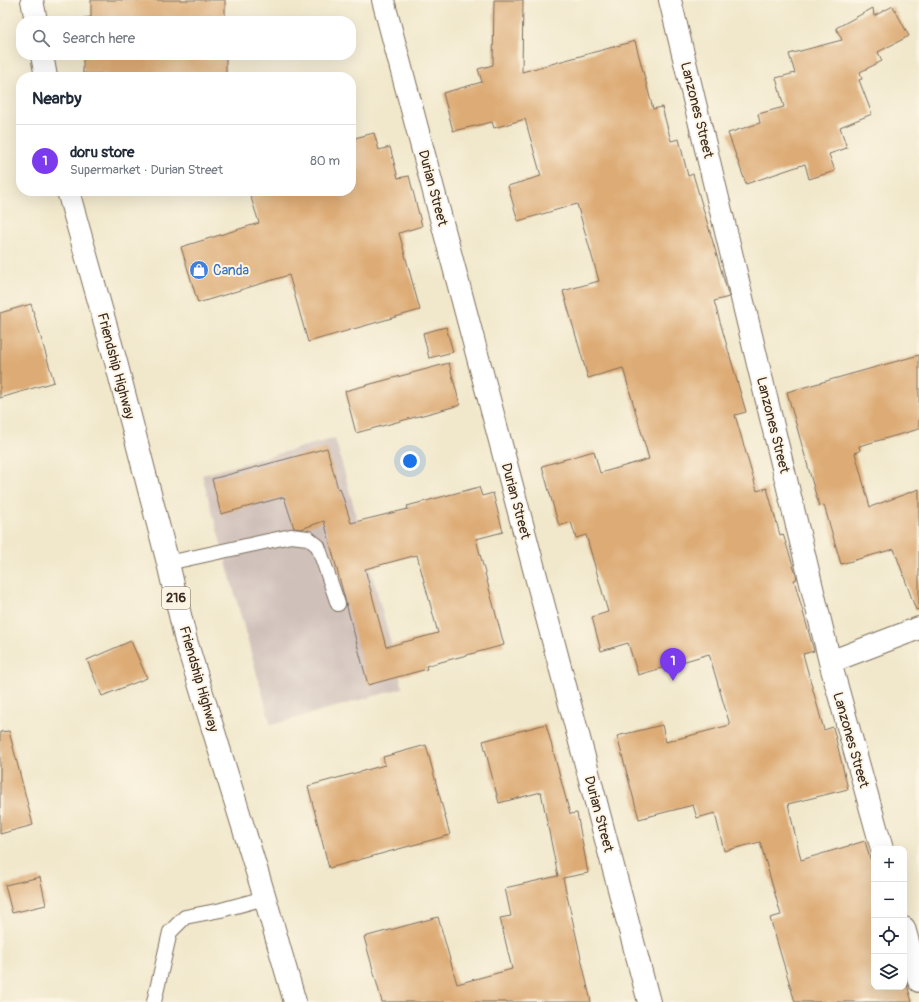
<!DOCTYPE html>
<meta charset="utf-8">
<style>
:root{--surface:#fff;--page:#f6f6f7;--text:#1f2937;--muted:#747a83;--line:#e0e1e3;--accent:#7c3aed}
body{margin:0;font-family:Pangolin,sans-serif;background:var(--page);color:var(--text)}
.controls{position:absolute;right:12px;bottom:12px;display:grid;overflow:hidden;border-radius:8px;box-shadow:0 4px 16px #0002}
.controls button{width:36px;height:36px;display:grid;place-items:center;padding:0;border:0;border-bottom:1px solid var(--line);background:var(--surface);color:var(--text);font:20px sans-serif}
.you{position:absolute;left:410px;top:461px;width:14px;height:14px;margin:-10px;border:3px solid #fff;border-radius:50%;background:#1a73e8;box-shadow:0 0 0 6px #1a73e833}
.badge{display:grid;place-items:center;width:26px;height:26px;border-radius:50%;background:var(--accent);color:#fff;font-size:13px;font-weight:700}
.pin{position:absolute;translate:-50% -33px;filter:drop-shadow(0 1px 2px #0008)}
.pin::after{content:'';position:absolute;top:21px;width:14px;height:12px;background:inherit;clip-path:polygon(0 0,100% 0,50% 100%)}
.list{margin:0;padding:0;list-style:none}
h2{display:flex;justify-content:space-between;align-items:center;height:52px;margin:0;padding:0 16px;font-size:17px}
h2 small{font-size:13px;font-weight:400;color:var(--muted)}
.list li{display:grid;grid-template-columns:26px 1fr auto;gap:12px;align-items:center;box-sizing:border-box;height:72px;padding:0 16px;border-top:1px solid var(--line)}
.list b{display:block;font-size:15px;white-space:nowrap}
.list p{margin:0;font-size:13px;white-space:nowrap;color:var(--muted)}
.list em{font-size:13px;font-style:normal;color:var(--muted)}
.icon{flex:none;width:22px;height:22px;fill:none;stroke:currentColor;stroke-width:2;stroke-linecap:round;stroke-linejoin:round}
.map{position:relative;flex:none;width:919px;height:1002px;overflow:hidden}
.search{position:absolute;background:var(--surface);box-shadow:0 4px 16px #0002;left:16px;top:16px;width:340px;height:44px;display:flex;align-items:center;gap:10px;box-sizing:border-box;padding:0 14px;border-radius:16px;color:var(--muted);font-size:15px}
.panel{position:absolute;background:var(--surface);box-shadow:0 4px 16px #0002;left:16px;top:72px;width:340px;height:124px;border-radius:16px}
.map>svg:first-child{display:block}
.industrial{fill:#cfc0ba}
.building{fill:#ddab75;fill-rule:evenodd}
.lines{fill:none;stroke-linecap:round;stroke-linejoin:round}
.lane-casing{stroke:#7b6c5b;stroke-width:16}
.street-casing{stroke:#7b6c5b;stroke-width:24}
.primary-casing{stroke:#7b6c5b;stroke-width:24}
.lane{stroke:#fff;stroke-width:14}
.street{stroke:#fff;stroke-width:22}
.primary{stroke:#fff;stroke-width:22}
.labels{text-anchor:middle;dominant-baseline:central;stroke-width:4;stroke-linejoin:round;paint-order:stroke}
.shield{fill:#fcf5e5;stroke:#75675a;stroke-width:1}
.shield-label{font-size:13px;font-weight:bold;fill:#3b2a1e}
.street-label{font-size:14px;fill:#3b2a1e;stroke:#fcf5e5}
.shop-label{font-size:14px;fill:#366cbe;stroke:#fcf5e5;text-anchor:start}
</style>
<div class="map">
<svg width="919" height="1002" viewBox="0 0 919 1002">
<rect width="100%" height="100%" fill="#fcf5e5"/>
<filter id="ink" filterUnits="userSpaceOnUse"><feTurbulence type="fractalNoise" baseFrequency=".025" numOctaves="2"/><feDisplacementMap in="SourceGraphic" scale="8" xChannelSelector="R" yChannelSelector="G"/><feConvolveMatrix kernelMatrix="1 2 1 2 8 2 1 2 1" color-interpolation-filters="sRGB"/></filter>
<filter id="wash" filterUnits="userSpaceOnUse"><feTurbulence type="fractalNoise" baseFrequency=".012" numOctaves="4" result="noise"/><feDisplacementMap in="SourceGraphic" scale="16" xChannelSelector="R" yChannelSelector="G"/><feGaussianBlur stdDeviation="0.9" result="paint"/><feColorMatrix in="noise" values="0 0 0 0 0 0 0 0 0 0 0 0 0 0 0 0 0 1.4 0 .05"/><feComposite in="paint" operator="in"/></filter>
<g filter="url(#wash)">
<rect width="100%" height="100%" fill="#f1e8cc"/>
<path class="industrial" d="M335 438 403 688 271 725 202 475Z"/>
<g id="blocks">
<path class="building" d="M91 0H225V21H83V18L91 17Z
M494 0H523L522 72 635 41 653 109 662 107 671 141 679 139 688 176 693 174 729 297 714 301 746 412 735 415 757 491 767 488 780 535 783 534 796 575 797 579 794 580 814 651 803 654 824 730 833 727 848 789 788 804 801 860 865 841 874 872V987H904V974L912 1002H795L770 918 781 915 760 842 724 851 715 813 697 818 693 805 639 819 617 736 662 725 666 742 730 725 709 654 638 675 628 643 601 651 592 617 608 612 586 535 576 538 571 522 559 526 542 466 594 451 600 473 649 459 623 368 588 378 563 291 599 281 577 204 518 221 508 186 541 176 525 119 494 128 492 122 453 131 443 93 482 82 478 69 493 65Z
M893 6 909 36 878 52 882 61 860 72 862 79 859 80 872 114 840 127 847 148 829 154 835 171 809 179 805 164 746 184 728 133 760 123 758 114 784 107 776 78 795 73 789 54 842 40 836 28 873 8 874 16Z
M83 55H226V77H106V74H83Z
M374 133 379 150 390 147 398 178 409 176 422 226 399 233 420 310 308 342 289 275 198 303 181 247 259 223 249 191H351V139Z
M31 304 54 382 0 398V313Z
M446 327 453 352 429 358 423 333Z
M919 355V429L859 446 860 451 855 453 870 507 919 489V609L916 610 894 549 841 564 824 505 819 506 787 392Z
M449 363 460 405 356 433 345 391Z
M327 448 338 489 340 488 351 523 408 509 407 506 479 487 482 496 493 493 503 532 476 539 504 645 426 666 427 669 368 685 324 521 301 529 294 528 284 497 221 514 212 479ZM417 555 438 633 386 647 365 569Z
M131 641 147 678 102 696 87 660Z
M546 724 570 814 577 813 588 873 563 878 591 1002H382L364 937 438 917 457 984 512 969 500 918 511 916 505 888 558 876 541 792 499 803 483 741Z
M9 731 33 825 0 834V732Z
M426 745 450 835 329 868 308 786 385 765 383 757Z
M40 877 46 905 12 913 5 885Z"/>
</g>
</g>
<g filter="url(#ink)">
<use href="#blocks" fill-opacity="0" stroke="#7b6c5b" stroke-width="1"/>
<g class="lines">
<g class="lane-casing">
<path id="lane" d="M168 563 291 536 308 538 318 546 338 604
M154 1002 170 932 185 917 221 910 265 898"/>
</g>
<g class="street-casing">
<path id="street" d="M383 0 649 1002
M670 0 830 662 882 849
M830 662 919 628
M904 928 919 981"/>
</g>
<g class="primary-casing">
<path id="primary" d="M32 0 36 21
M42 55 46 77
M68 191 116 362 168 563 186 641 265 898 295 1002"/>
</g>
<use href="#lane" class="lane"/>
<use href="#street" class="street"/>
<use href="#primary" class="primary"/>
</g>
</g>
<defs>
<g id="shop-disc" transform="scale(1)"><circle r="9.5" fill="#3f7fe0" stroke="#fcf5e5"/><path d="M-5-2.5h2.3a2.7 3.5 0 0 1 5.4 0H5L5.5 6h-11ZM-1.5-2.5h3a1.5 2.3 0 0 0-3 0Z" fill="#fff"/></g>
</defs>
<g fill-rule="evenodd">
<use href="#shop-disc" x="199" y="270"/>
</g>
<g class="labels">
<rect class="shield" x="162" y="587" width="28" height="22" rx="3"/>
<g class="shield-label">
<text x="176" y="598">216</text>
</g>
<g class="street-label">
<text transform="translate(697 110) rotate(76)">Lanzones Street</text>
<text transform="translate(433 188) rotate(75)">Durian Street</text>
<text transform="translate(116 366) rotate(75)">Friendship Highway</text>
<text transform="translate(773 425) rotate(76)">Lanzones Street</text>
<text transform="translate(516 501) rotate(75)">Durian Street</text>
<text transform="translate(199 679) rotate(74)">Friendship Highway</text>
<text transform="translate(851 740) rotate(74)">Lanzones Street</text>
<text transform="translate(599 814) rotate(75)">Durian Street</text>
</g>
<g class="shop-label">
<text x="213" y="270">Canda</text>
</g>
</g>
</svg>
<div class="controls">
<button>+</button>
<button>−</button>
<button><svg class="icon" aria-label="locate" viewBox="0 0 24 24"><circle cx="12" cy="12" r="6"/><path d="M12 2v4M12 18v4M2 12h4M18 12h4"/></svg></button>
<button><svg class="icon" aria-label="layers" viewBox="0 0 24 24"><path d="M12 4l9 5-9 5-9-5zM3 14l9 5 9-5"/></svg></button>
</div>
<div class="you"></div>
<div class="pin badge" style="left:673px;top:681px">1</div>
<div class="search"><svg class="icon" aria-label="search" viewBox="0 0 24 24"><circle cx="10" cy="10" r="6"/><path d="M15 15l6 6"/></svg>Search here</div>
<section class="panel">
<h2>Nearby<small></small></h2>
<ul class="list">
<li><span class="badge">1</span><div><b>doru store</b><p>Supermarket · Durian Street</p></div><em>80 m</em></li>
</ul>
</section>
</div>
